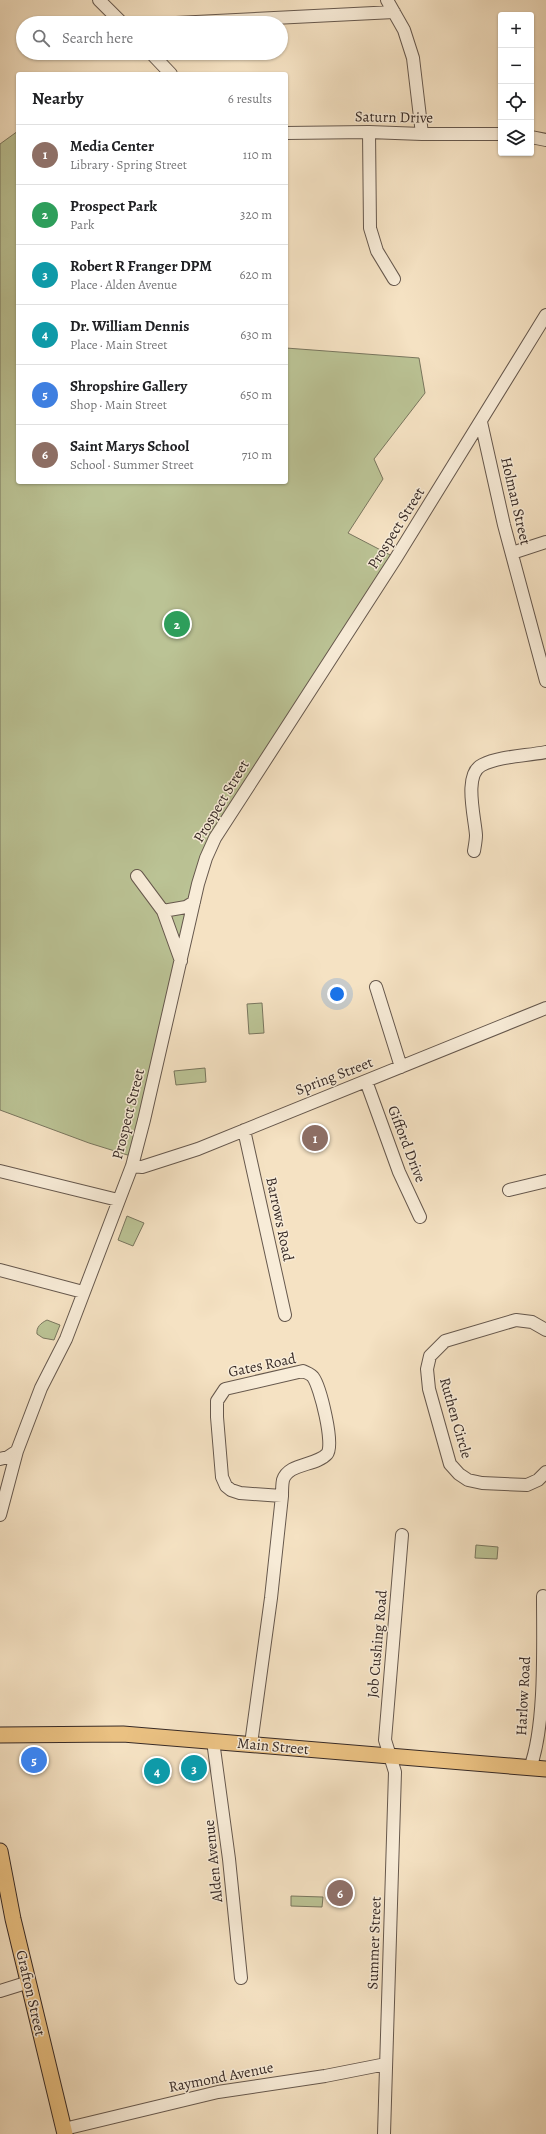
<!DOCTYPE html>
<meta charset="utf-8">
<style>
:root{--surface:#fff;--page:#f6f6f6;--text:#202124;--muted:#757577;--line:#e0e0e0;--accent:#8f2418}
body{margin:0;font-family:Alegreya,serif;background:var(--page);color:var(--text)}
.controls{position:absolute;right:12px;top:12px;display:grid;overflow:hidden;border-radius:4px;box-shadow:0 1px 3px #0004}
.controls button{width:36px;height:36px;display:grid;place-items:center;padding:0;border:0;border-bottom:1px solid var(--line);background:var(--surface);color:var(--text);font:20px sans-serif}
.you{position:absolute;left:337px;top:994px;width:14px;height:14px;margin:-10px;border:3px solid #fff;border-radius:50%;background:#1a73e8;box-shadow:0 0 0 6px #1a73e833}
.badge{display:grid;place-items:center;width:26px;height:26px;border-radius:50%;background:var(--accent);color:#fff;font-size:13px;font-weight:700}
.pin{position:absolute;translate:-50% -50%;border:2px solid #fff;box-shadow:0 1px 4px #0006}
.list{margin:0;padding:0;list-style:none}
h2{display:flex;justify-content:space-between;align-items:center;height:52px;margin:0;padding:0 16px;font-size:17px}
h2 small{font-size:13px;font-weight:400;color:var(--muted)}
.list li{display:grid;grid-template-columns:26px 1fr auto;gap:12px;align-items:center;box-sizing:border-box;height:60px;padding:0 16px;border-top:1px solid var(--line)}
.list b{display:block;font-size:15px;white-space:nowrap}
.list p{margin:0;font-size:13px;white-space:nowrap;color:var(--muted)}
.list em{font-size:13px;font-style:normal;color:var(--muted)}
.icon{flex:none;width:22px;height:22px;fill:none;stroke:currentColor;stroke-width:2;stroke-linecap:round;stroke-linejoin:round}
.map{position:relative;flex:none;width:546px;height:2134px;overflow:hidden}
.search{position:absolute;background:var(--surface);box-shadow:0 1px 3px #0004;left:16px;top:16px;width:272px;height:44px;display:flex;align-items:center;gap:10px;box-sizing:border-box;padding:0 14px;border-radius:22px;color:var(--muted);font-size:15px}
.panel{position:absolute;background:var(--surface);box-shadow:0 1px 3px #0004;left:16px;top:72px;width:272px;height:412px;border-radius:4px}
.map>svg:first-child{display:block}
.green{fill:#bbc395;stroke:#79765e}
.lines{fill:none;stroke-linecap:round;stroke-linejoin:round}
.minor-casing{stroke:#66584d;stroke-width:14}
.major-casing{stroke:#372a26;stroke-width:17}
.minor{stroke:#f8ecd8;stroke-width:12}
.major{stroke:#eac182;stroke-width:15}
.labels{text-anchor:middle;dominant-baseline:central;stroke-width:3;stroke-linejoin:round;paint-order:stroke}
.street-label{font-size:15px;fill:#372a26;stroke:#f8ecd8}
</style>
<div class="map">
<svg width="546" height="2134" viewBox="0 0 546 2134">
<rect width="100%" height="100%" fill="#f5e2c3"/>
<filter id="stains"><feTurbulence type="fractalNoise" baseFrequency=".005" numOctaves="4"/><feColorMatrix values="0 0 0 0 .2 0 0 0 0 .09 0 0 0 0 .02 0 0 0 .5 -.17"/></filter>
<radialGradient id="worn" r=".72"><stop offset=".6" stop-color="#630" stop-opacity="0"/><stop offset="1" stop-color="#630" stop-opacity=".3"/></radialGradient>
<path class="green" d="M18 131V482H286V348L419 358 425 393 374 459 383 479 348 533 396 558 215 838 134 1157 89 1143 0 1110V144Z
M262 1003 264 1033 249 1034 247 1004Z
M205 1068 206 1082 176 1085 174 1071Z
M127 1216 144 1223 133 1246 118 1240Z
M47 1320 60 1325 54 1340 43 1338 37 1334C36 1327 41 1323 47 1320Z
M476 1545 498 1547 497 1559 475 1558Z
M291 1896 323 1897 322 1907 291 1906Z"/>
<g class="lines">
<g class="minor-casing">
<path id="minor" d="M99 0 122 23
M387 0 404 30 413 58 422 134
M176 23 394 12
M151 53 171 74
M369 132 370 228 377 251 394 279
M286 133 369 132 422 134H501
M531 137 546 140
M481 422 504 525 546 681
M512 553 546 542
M474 851C475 845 476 840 476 835 475 818 463 774 482 765 500 756 526 756 546 752
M137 876 163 911 181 961
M163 911 186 907 194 902
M376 987 401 1067
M366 1081 399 1172 420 1217
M244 1130 285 1315
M132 1166 142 1167 198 1149 546 1008
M0 1171 118 1200
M509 1190 546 1181
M0 1270 83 1292
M546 1330 532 1322 516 1320 445 1341 430 1356 427 1369 429 1389 450 1464 459 1474 468 1480 482 1483 527 1485 538 1480 546 1472
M303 1371C307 1373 311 1374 313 1377 320 1386 335 1446 327 1454 316 1466 288 1463 283 1480 282 1485 282 1491 282 1496L240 1493 231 1490 226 1486 222 1477 217 1417V1401L225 1389Z
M0 1459 8 1457 17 1451
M0 1515 17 1451 41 1388 66 1339 132 1166 144 1120 198 884 206 858 215 838 396 558 546 315
M213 1741 229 1859 241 1978
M251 1744 271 1598 282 1496
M530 1768C546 1725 543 1644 543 1596
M0 1991 29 1982
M64 2129 218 2092 325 2076 386 2064
M384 2134 395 1772 385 1740 402 1535"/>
</g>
<g class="major-casing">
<path id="major" d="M0 1735 123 1734 546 1769
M0 1851 13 1919 65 2134"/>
</g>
<use href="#minor" class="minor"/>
<use href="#major" class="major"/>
</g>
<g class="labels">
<g class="street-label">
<text transform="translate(394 117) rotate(1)">Saturn Drive</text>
<text transform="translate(516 501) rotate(77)">Holman Street</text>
<text transform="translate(396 528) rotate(-58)">Prospect Street</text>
<text transform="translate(221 801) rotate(-59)">Prospect Street</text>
<text transform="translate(334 1076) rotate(-21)">Spring Street</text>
<text transform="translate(128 1114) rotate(-76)">Prospect Street</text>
<text transform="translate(407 1144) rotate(69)">Gifford Drive</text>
<text transform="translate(280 1219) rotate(78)">Barrows Road</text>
<text transform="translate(262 1365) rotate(-12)">Gates Road</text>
<text transform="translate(456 1418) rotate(74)">Ruthen Circle</text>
<text transform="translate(377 1644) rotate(-85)">Job Cushing Road</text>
<text transform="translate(523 1696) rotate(-87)">Harlow Road</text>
<text transform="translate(273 1746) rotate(5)">Main Street</text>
<text transform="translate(213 1861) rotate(-96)">Alden Avenue</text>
<text transform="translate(374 1943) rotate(-88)">Summer Street</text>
<text transform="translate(31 1993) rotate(77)">Grafton Street</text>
<text transform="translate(221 2077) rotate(-11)">Raymond Avenue</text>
</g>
</g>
<rect width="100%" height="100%" filter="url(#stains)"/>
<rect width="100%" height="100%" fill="url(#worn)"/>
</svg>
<div class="controls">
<button>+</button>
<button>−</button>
<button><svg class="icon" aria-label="locate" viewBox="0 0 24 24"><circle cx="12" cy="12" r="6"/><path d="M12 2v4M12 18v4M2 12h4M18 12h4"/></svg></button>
<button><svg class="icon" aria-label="layers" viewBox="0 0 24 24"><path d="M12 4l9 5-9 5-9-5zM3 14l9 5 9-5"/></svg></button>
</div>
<div class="you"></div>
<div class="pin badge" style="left:315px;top:1138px;background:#8d6e63">1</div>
<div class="pin badge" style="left:177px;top:624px;background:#2e9e5b">2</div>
<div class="pin badge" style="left:194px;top:1768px;background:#0f9aa8">3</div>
<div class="pin badge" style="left:157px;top:1771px;background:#0f9aa8">4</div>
<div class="pin badge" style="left:34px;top:1760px;background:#3f7fe0">5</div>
<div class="pin badge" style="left:340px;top:1893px;background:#8d6e63">6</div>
<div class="search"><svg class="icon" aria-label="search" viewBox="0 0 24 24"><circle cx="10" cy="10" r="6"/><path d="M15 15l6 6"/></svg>Search here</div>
<section class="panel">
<h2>Nearby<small>6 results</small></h2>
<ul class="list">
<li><span class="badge" style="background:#8d6e63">1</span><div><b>Media Center</b><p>Library · Spring Street</p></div><em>110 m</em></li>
<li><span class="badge" style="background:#2e9e5b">2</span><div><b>Prospect Park</b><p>Park</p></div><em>320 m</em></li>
<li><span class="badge" style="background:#0f9aa8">3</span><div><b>Robert R Franger DPM</b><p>Place · Alden Avenue</p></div><em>620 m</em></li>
<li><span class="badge" style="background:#0f9aa8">4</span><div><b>Dr. William Dennis</b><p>Place · Main Street</p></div><em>630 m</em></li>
<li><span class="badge" style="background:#3f7fe0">5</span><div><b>Shropshire Gallery</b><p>Shop · Main Street</p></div><em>650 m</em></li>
<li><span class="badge" style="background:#8d6e63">6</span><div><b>Saint Marys School</b><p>School · Summer Street</p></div><em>710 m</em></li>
</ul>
</section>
</div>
